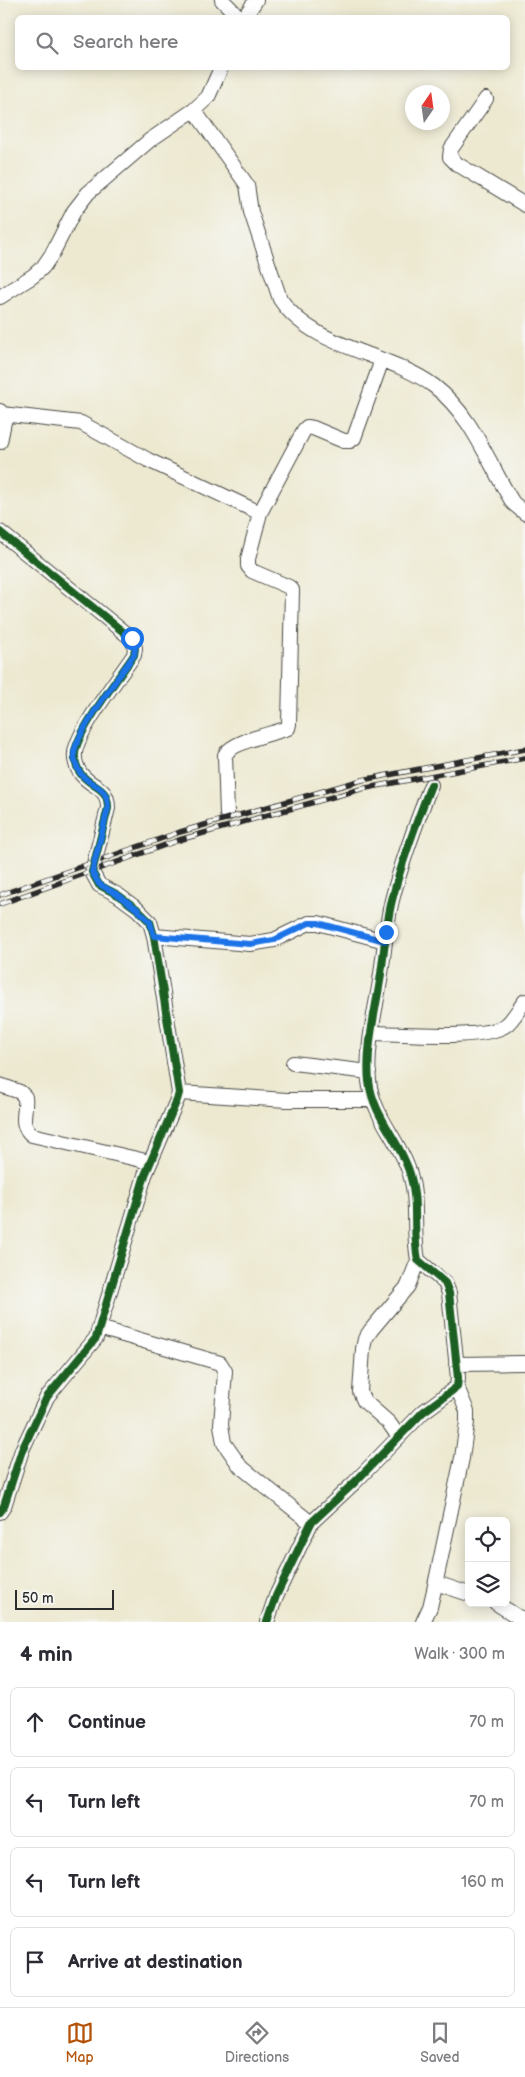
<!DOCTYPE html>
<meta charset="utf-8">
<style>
:root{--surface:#fff;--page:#f7f7f7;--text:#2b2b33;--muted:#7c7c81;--line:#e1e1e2;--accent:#b45309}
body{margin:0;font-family:"Balsamiq Sans",sans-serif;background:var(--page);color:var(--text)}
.controls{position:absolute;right:15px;bottom:15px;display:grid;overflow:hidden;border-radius:8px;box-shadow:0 2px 12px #0003}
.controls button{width:45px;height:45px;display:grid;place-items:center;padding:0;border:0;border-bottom:1px solid var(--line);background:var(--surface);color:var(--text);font:25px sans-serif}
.compass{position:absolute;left:405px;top:85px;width:45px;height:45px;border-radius:50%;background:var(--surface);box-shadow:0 2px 12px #0003;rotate:13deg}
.scale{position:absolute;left:15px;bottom:12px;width:99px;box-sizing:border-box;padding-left:5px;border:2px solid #2b2b2b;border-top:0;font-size:14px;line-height:18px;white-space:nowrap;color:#2b2b2b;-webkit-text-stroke:4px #f6f6f2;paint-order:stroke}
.stop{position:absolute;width:15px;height:15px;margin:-11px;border:4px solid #1a73e8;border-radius:50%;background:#fff}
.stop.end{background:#1a73e8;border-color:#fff;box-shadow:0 1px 5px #0008}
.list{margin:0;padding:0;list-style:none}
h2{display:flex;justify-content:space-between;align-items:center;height:65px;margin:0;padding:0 20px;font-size:21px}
h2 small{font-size:16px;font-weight:400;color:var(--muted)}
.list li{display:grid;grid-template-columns:32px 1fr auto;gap:15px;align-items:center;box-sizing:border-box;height:70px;margin:0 10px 10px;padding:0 10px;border:1px solid var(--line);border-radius:8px}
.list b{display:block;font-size:19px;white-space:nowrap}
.list em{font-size:16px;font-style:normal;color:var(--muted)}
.icon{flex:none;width:28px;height:28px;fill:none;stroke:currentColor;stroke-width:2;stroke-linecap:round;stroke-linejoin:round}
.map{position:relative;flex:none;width:525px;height:1622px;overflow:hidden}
.search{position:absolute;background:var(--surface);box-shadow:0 2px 12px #0003;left:15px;right:15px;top:15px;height:55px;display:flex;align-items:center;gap:12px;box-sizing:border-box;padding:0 18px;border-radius:8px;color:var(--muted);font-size:19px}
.sheet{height:385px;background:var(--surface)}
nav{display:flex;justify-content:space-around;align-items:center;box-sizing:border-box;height:70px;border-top:1px solid var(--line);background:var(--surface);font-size:14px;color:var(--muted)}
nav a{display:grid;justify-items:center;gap:2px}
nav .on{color:var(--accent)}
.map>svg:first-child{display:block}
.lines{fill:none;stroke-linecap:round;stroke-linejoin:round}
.street-casing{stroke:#484844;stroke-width:16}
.street{stroke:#fff;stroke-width:14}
.rail-casing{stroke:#2b2b2b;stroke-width:5.5}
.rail{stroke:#f6f6f2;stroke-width:4;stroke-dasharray:11;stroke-linecap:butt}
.cycleway-casing{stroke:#f6f6f2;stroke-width:11}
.cycleway{stroke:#1b5e20;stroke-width:8}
.route{stroke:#1a73e8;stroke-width:6}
</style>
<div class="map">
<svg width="525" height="1622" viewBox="0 0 525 1622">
<rect width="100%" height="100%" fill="#f6f6f2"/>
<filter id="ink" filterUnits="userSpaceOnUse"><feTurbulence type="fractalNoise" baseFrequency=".02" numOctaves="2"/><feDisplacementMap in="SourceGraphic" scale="10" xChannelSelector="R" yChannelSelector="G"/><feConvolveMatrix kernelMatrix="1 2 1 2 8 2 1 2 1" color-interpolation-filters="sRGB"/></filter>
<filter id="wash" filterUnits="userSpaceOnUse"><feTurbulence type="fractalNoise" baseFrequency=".0096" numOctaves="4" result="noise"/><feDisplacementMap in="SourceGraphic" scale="20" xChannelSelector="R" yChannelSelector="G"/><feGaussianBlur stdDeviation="1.12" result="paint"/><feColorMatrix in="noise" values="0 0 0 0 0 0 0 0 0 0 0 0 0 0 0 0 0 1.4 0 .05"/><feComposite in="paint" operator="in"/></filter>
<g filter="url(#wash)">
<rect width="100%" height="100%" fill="#ede9d1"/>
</g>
<g filter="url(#ink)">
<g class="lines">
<g class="street-casing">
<path id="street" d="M222 0 240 18
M244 18 256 0
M486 99 451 149 450 157 457 164 525 205
M194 110 247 185 251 212 280 299C314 350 387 351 434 386 473 416 488 463 513 503L525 513
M0 297 33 276 43 267 52 254 74 211 88 193 150 140 194 110 208 97 221 68
M0 411 4 422 0 442
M2 414 81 423 148 460 260 513
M0 532 132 639 135 648 134 655C120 676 77 731 75 753 74 760 77 769 81 774 93 789 108 786 108 808L92 872 99 885 118 895 137 909 150 922 154 936 179 1093 177 1100 145 1175 96 1338 47 1397 22 1450 4 1506 0 1512
M227 814 225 755C232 741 273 734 288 728L289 724 292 590 289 587 252 571 248 566V559L260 513 304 430 307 427 313 428 344 441H350L354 438 382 360
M154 936 250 944 274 940 309 923H318L385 941
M372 1033C402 1033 483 1041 506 1025 513 1020 519 1008 525 1001
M293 1063 369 1072
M0 1085 20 1092 25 1097C27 1112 18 1124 32 1135L150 1162
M179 1093 287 1100H373
M99 1328 220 1363 225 1371 221 1425 224 1443 240 1466 311 1523
M456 1364 525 1363
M399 1437 389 1423 364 1401 360 1392 363 1349 365 1339 371 1330 408 1286 418 1260
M436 1583 469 1594
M496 1603 518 1617 525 1619
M267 1622 276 1596 311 1523 355 1482 423 1412 457 1387 458 1378 449 1293 445 1283 418 1260C412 1230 419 1203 410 1174 400 1140 373 1117 369 1081 366 1051 374 1016 379 987 384 958 385 929 392 900 402 861 416 823 431 785
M423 1622 430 1607 434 1590 462 1458 467 1422V1411L457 1387"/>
</g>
<use href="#street" class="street"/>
<g class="rail-casing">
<path id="rail" d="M0 895 180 832 362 780 525 749
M0 904 179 840 361 789 525 758"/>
</g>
<use href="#rail" class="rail"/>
<g class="cycleway-casing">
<path id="cycleway" d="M0 532 132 639 135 648 134 655C120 676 77 731 75 753 74 760 77 769 81 774 93 789 108 786 108 808L92 872 99 885 118 895 137 909 150 922 154 936 179 1093 177 1100 145 1175 96 1338 47 1397 22 1450 4 1506 0 1512
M267 1622 276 1596 311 1523 355 1482 423 1412 457 1387 458 1378 449 1293 445 1283 418 1260C412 1230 419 1203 410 1174 400 1140 373 1117 369 1081 366 1051 374 1016 379 987 384 958 385 929 392 900 402 861 416 823 431 785"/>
</g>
<use href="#cycleway" class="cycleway"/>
</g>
</g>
<g class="lines" filter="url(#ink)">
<path class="route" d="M132 638 135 648 134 655C120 675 77 732 74 753 74 760 77 769 81 774 93 789 108 785 108 808L92 872 99 884 118 895 137 909 150 922 154 936 250 944 274 940 309 923H318L385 941 386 932"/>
</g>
</svg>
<div class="controls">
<button><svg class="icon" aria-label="locate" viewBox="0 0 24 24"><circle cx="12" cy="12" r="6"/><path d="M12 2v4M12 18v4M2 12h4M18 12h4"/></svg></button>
<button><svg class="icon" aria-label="layers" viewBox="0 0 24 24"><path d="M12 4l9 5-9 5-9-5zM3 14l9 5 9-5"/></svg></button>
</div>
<svg class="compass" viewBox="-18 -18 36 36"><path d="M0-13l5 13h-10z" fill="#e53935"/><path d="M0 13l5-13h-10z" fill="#7c7c81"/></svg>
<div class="scale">50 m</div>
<div class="stop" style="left:132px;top:638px"></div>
<div class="stop end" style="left:386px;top:932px"></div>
<div class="search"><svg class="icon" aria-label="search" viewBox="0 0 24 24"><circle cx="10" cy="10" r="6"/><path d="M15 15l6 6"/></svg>Search here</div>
</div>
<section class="sheet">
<h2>4 min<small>Walk · 300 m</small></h2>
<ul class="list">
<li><svg class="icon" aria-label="ahead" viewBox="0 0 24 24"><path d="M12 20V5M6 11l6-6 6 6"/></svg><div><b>Continue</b></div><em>70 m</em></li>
<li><svg class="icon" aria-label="left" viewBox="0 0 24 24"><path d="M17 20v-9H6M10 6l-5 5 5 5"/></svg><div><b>Turn left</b></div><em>70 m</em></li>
<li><svg class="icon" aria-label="left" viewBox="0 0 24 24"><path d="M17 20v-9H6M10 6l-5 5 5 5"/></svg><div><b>Turn left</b></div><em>160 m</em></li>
<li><svg class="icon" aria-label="arrive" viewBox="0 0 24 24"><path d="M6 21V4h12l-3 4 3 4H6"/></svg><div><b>Arrive at destination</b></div></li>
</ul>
</section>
<nav>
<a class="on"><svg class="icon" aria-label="map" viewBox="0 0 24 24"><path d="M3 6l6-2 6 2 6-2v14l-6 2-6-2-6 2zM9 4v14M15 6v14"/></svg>Map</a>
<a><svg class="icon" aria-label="directions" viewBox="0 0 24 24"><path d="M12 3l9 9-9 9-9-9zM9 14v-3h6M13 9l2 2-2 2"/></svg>Directions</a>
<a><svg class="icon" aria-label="saved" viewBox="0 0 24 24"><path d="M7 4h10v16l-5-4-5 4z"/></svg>Saved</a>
</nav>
